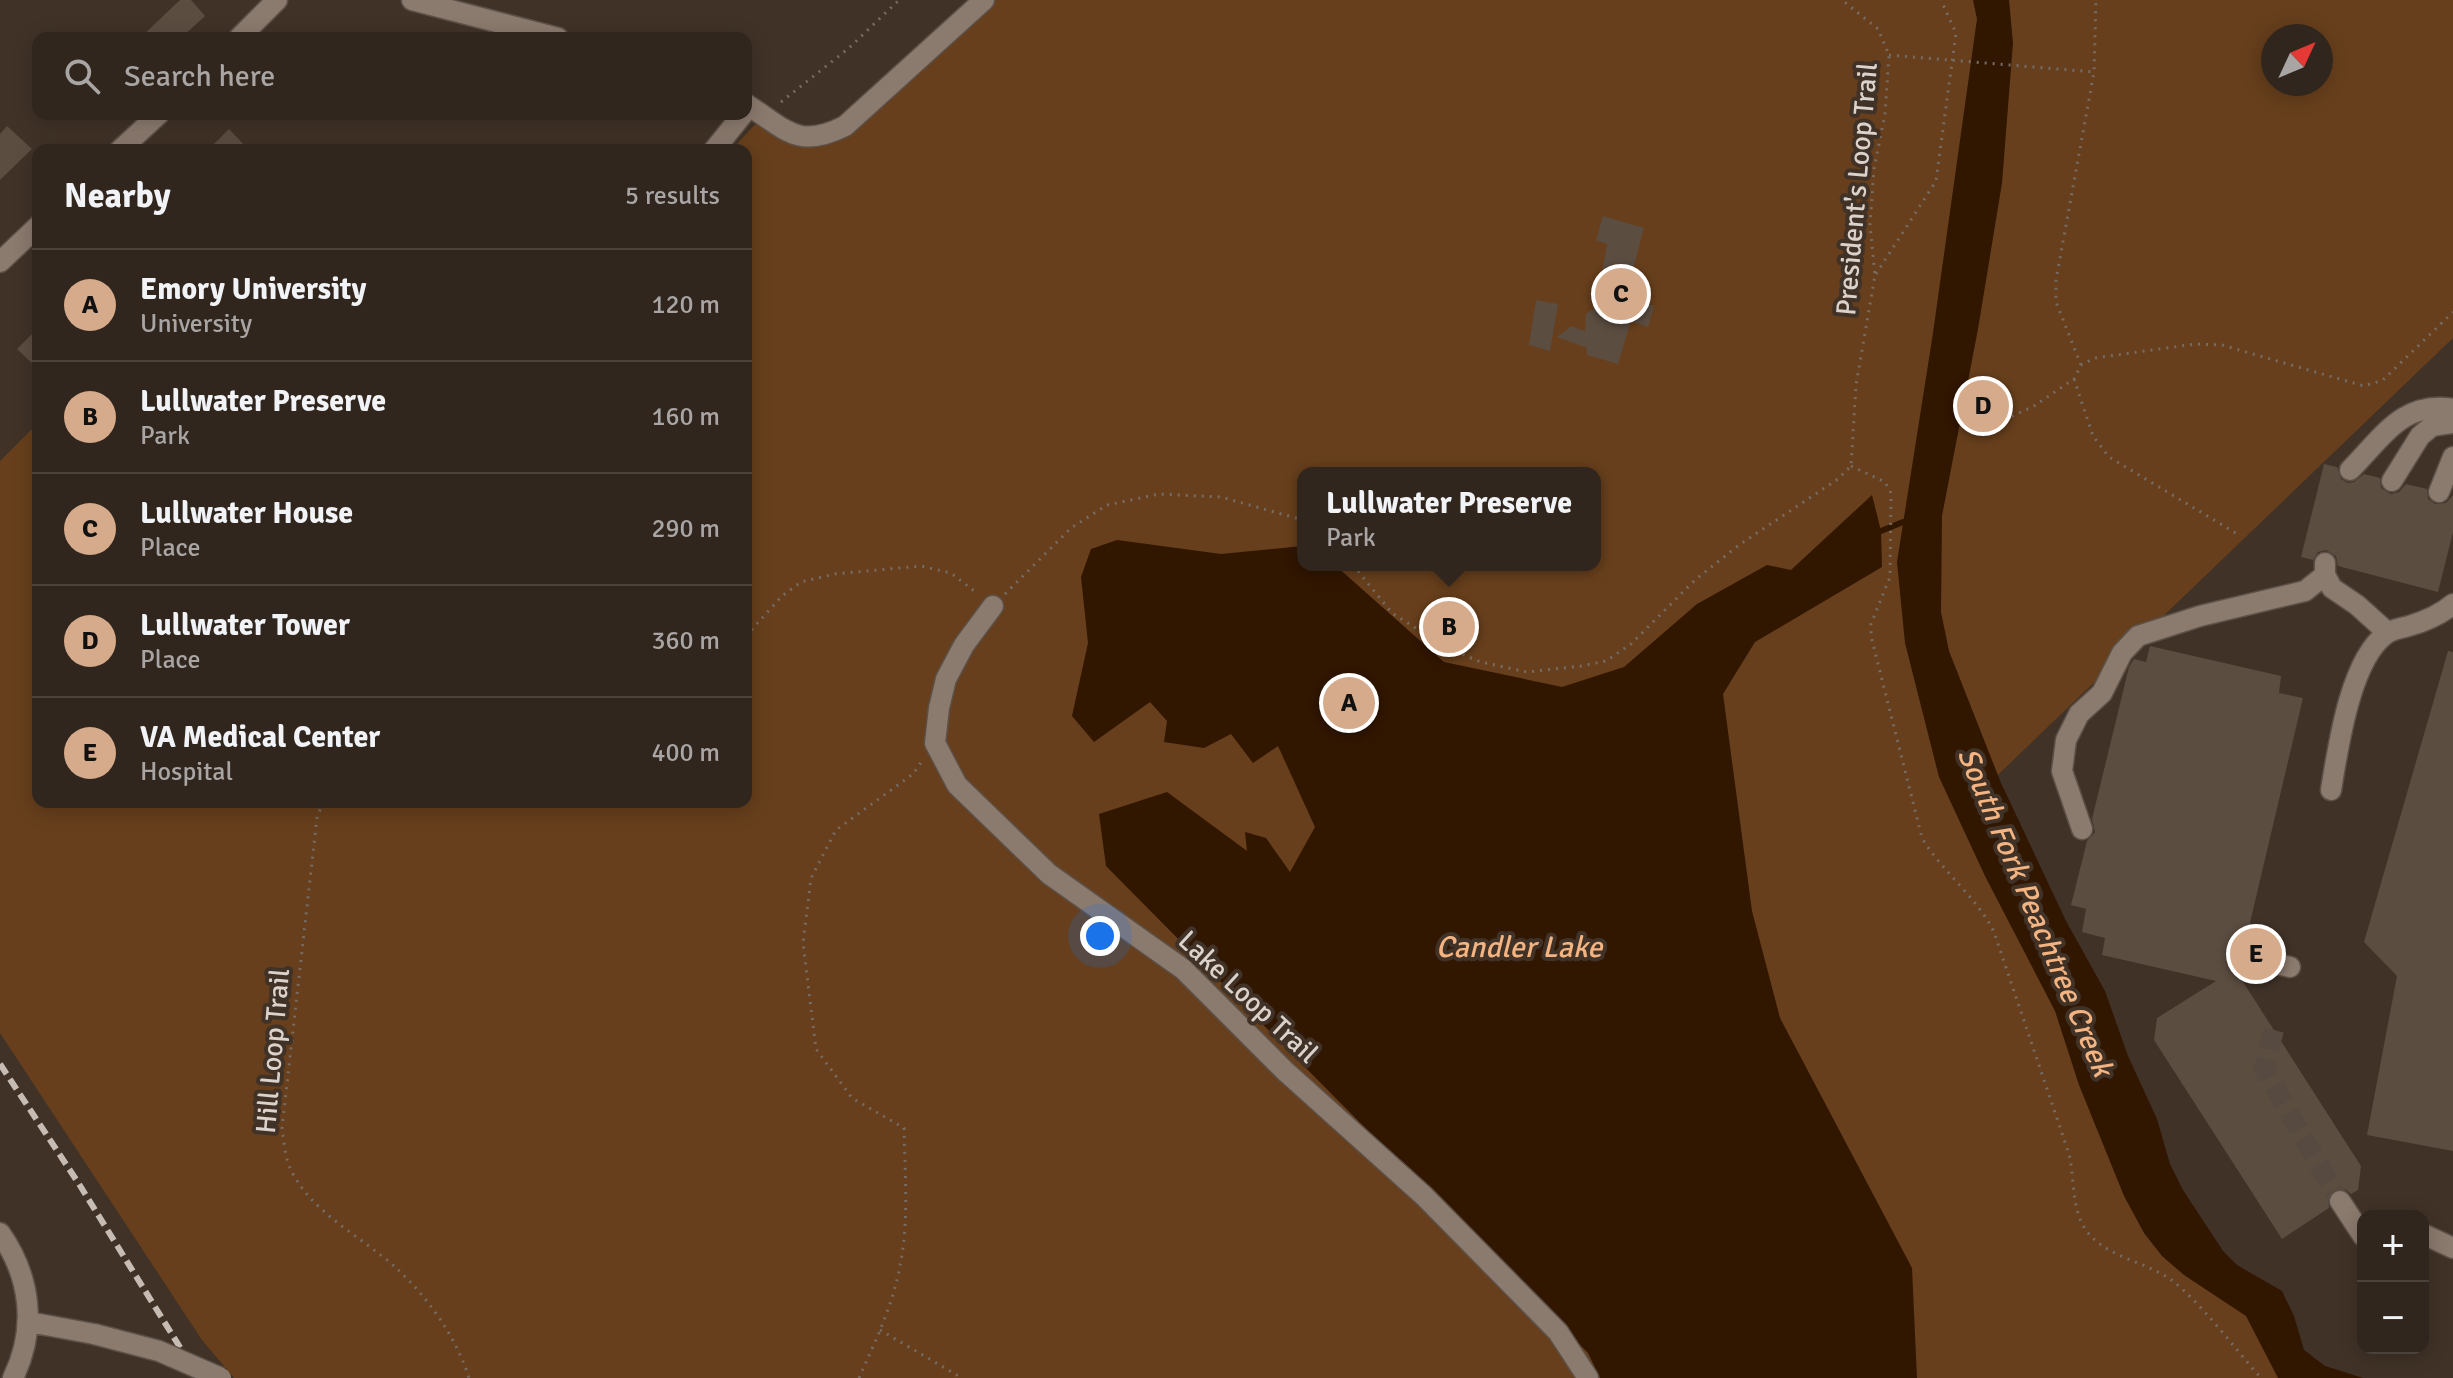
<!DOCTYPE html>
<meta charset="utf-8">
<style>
:root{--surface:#30261d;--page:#382e26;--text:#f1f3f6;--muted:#a8a5a4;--line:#4b433b;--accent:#d6ab8b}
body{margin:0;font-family:Signika,sans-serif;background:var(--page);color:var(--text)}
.controls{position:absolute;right:24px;bottom:24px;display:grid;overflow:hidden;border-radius:16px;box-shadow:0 4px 20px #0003}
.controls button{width:72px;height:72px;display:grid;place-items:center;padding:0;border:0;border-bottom:2px solid var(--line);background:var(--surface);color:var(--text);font:40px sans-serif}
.compass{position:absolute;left:2261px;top:24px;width:72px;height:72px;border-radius:50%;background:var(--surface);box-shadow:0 4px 20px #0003;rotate:46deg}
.you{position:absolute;left:1100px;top:936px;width:28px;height:28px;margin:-20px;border:6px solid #fff;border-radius:50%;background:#1a73e8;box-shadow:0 0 0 12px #1a73e833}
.badge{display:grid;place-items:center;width:52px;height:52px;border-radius:50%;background:var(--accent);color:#111;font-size:26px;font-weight:700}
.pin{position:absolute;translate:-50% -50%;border:4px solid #fff;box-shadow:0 2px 8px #0006}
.popup{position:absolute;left:1297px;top:467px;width:304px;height:104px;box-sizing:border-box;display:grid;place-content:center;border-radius:16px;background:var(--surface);filter:drop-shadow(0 2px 6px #0005);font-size:26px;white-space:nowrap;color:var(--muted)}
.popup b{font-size:30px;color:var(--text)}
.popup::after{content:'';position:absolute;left:50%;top:100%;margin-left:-16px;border:16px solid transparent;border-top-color:var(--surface)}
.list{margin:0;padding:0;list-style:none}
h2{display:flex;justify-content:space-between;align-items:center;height:104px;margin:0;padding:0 32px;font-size:34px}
h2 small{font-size:26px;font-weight:400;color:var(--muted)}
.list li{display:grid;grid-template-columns:52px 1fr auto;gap:24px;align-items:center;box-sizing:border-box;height:112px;padding:0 32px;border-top:2px solid var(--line)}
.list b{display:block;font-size:30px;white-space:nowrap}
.list p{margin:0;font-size:26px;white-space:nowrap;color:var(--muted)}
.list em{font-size:26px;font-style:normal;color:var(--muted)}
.icon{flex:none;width:44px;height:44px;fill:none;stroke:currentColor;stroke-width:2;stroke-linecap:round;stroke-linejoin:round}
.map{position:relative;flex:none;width:2453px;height:1378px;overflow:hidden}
.search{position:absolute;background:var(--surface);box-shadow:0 4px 20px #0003;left:32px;top:32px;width:720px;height:88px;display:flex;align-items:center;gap:20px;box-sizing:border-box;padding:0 28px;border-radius:16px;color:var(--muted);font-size:30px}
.panel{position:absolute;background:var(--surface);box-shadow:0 4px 20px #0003;left:32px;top:144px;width:720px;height:664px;border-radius:16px}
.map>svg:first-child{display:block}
.green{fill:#673f1c;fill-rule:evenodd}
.water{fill:#311600}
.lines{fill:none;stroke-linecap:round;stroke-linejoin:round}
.stream{stroke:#311600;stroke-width:6}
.building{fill:#5c4d41}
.minor-tunnel{stroke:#574a40;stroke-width:20;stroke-dasharray:20 10;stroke-linecap:butt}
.minor-casing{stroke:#5c5047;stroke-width:23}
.path{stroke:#776b62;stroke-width:3;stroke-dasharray:2 6;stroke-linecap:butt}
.minor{stroke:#8b7a6e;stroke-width:20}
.rail{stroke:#c6bcb4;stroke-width:6;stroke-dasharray:12 6;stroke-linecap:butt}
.minor-bridge-casing{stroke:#5c5047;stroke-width:23;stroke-linecap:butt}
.path-bridge{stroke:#776b62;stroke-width:3;stroke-dasharray:2 6;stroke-linecap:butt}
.minor-bridge{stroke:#8b7a6e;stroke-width:20}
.labels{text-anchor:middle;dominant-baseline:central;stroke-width:8;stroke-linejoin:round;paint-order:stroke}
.street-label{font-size:28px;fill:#dbd2cb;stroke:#403227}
.water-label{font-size:30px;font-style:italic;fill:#f4b482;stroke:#403227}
</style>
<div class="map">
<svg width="2453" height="1378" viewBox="0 0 2453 1378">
<rect width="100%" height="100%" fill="#403227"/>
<path class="green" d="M984 0H2453V338L1979 793 2126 1122 2312 1378H234L202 1340 0 1033V461L38 423V802H746V150H731L764 115 824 136ZM2273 36H2321V84H2273ZM1303 473H1595V565H1303Z"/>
<path class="water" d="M1973 0H2009L2013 43 2002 183 1978 329 1942 516 1941 612 1949 651 2001 783 2066 921 2105 991 2128 1056 2157 1119 2170 1164 2183 1190 2223 1251 2237 1265 2282 1291 2294 1316 2304 1350 2325 1366 2363 1378H2278L2246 1316 2184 1275 2162 1256 2144 1233 2124 1196 2079 1085 2055 1011 1985 876 1939 777 1905 643 1897 562 1933 333 1977 19Z
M1872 495 1881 531 1882 567 1755 642 1723 694 1752 911 1780 1018 1912 1268 1917 1378H1600L1588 1353 1106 866 1099 814 1167 792 1247 851 1245 832 1266 838 1290 872 1315 827 1278 746 1253 763 1231 734 1204 748 1164 742 1167 721 1150 702 1094 742 1072 716 1088 643 1081 577 1091 549 1117 540 1221 554 1303 546V565H1335L1444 662 1562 687 1624 667 1697 604 1767 565 1791 570Z"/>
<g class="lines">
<path class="stream" d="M1881 531 1903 522"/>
</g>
<path class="building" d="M180 0H191L205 16 181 38H140Z
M7 126 32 149 0 180V134Z
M229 129 249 150H208Z
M1603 216 1644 228 1633 269 1641 272 1636 285 1645 289 1644 303 1654 306 1648 327 1631 321 1618 364 1587 355V348L1557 337 1571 326 1585 331 1586 314 1596 307 1607 244 1596 240Z
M1536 300 1558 304 1550 351 1529 345Z
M38 328V369L17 349Z
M2324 464 2337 467 2341 479 2348 483 2354 482 2364 474 2380 478 2381 488 2391 494 2399 492 2406 484 2427 489 2428 499 2435 504 2446 503 2453 495V532L2438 592 2338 566 2336 556 2326 550 2318 552 2313 560 2301 557Z
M2150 646 2281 676 2279 693 2303 698 2245 944 2236 949 2233 960 2239 968 2238 974 2361 1166 2358 1190 2351 1194 2345 1189 2334 1190 2328 1196 2329 1208 2282 1239 2154 1040 2157 1018 2216 981 2102 955 2105 938 2082 932 2086 909 2071 905 2087 841 2095 832 2092 819 2129 667 2134 659 2146 662Z
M2448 651 2453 652V1151L2367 1135 2397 976 2364 942Z"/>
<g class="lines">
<path class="minor-tunnel" d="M2274 1030 2264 1069 2340 1201"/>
<g class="minor-casing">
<path id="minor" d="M412 0 558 38
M239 38 277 0
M746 104C786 129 797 150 845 126L984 0
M120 150 159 114
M714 150 743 114
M0 262 38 226
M2350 470C2382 438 2403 400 2453 409
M2392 481 2420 436 2432 426 2453 423
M2439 492 2453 457
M2325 563V575L2332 588 2357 605 2387 632
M993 606 964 645 946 679 939 708 935 743 957 785 1049 874 1183 969 1285 1071 1424 1196 1558 1332 1588 1378
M2331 790C2338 748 2350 660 2386 634 2392 629 2402 628 2409 626 2426 621 2440 615 2453 604
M2082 829 2062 771 2066 740 2079 714 2102 693 2122 653 2138 636 2200 616 2305 591 2325 575
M2246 957 2290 967
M2340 1201 2363 1236
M0 1233C31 1277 37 1329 13 1378
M2425 1235 2453 1248
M29 1322 94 1334"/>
</g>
<path class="path" d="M781 102 849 48 899 0
M1876 274 1936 181 1956 33 1941 0
M2081 365 2056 302V280L2094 72 2096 0
M2074 379 2093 436 2109 457 2239 535
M1974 426H1991L2034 406 2074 379 2081 365 2095 358 2195 344 2222 345 2364 386 2383 380 2453 312
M1851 466 1885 482 1891 493 1890 577 1871 624V636L1922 838C1943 873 1976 896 1994 932L2069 1154C2075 1179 2071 1209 2086 1230 2105 1257 2144 1261 2170 1279 2200 1301 2235 1349 2261 1378
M1353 565 1392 613 1447 648 1481 662 1527 672 1581 666 1606 661 1631 644 1695 580 1739 545 1838 479 1851 466 1856 385 1875 275 1870 225 1874 169 1885 114 1889 55 1878 29 1842 0
M1005 594 1071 528 1107 505 1159 494 1221 497 1303 520
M746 636 782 596 801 582 835 574 921 566 951 573 978 594
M323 802 317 818 282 1128C284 1142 285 1158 291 1170 311 1212 360 1236 394 1266 426 1295 456 1336 469 1378
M880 1330 962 1378
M859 1378C875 1342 893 1305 900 1266 909 1221 905 1174 904 1128L852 1098 816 1049 803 943 811 878 836 830 913 774 922 761"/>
<use href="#minor" class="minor"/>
<path class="rail" d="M0 1064 79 1184 199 1378"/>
<g class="minor-bridge-casing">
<path id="minor-bridge" d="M94 1334 159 1351 221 1378"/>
</g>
<path class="path-bridge" d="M1889 55 2094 72"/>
<use href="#minor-bridge" class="minor-bridge"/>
</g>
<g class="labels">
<g class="street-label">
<text transform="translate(1857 189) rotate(-85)">President's Loop Trail</text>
<text transform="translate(1248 997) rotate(43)">Lake Loop Trail</text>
<text transform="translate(273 1051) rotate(-85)">Hill Loop Trail</text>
</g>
<g class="water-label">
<text transform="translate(2035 912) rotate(67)">South Fork Peachtree Creek</text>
<text x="1519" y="947">Candler Lake</text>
</g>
</g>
</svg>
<div class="controls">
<button>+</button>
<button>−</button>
</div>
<svg class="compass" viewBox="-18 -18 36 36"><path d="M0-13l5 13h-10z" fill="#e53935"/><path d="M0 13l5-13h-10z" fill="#a8a5a4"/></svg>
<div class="you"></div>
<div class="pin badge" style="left:1349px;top:703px">A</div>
<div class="pin badge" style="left:1449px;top:627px">B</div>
<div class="popup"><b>Lullwater Preserve</b>Park</div>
<div class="pin badge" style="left:1621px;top:294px">C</div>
<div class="pin badge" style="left:1983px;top:406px">D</div>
<div class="pin badge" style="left:2256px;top:954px">E</div>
<div class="search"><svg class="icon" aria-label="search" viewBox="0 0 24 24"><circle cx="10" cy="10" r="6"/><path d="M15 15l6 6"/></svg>Search here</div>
<section class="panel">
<h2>Nearby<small>5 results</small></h2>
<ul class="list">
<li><span class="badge">A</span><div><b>Emory University</b><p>University</p></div><em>120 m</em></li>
<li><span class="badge">B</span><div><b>Lullwater Preserve</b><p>Park</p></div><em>160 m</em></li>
<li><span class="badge">C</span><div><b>Lullwater House</b><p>Place</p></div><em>290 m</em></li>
<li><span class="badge">D</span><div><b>Lullwater Tower</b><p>Place</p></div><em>360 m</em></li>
<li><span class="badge">E</span><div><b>VA Medical Center</b><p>Hospital</p></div><em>400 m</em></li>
</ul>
</section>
</div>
